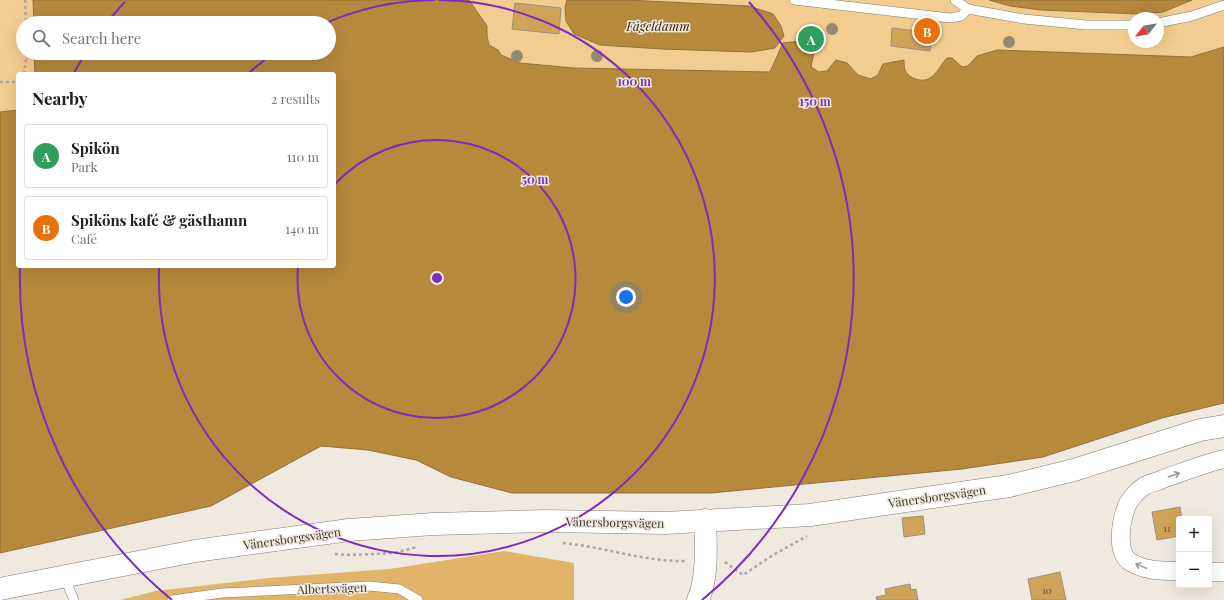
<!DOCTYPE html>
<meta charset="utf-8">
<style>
:root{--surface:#fff;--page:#f6f6f6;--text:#202124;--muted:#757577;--line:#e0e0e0;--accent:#065ec7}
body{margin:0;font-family:"Playfair Display",serif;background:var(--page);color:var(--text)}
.controls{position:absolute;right:12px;bottom:12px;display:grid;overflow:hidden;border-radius:4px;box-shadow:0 4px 16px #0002}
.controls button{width:36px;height:36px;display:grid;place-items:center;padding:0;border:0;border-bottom:1px solid var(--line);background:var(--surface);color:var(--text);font:20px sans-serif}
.compass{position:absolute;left:1128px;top:12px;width:36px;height:36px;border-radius:50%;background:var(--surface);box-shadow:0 4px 16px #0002;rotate:239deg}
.you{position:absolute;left:626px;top:297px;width:14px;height:14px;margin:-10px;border:3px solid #fff;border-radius:50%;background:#1a73e8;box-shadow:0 0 0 6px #1a73e833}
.badge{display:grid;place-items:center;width:26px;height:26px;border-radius:50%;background:var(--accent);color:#fff;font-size:13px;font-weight:700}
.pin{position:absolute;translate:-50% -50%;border:2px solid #fff;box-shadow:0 1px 4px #0006}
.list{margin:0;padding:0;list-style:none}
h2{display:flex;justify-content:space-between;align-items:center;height:52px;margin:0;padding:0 16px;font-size:17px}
h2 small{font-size:13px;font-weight:400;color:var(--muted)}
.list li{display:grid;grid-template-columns:26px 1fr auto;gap:12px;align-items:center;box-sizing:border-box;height:64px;margin:0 8px 8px;padding:0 8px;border:1px solid var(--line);border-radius:4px}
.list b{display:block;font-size:15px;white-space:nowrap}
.list p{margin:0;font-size:13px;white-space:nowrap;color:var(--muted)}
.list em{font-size:13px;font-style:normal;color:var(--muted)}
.icon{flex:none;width:22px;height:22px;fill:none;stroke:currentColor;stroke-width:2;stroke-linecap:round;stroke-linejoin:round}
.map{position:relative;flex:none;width:1224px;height:600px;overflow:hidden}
.search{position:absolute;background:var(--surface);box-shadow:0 4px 16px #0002;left:16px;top:16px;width:320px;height:44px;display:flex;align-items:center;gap:10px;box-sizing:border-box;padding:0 14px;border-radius:22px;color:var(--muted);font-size:15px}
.panel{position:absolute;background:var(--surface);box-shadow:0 4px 16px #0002;left:16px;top:72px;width:320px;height:196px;border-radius:4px}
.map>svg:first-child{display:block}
.green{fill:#f3cc8f;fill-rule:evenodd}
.forest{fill:#e2b469}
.water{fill:#b6893d;stroke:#91713a}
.building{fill:#d1a358;stroke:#958f86}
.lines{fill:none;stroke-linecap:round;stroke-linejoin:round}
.service-casing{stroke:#827c74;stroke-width:10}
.minor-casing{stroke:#827c74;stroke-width:19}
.tertiary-casing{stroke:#827c74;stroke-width:23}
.secondary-casing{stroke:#827c74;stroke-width:23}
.path{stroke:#aca7a0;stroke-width:2.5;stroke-dasharray:3 3;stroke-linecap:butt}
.service{stroke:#fff;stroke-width:9}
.minor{stroke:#fff;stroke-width:18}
.tertiary{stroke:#fff;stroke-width:22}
.secondary{stroke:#fff;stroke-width:22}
.tree{fill:#968972}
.oneway{stroke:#9d9c9a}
.ring{fill:none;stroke:#7b2cbf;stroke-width:2}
.labels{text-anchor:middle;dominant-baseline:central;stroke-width:3;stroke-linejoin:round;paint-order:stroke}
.number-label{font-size:10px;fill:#60533d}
.street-label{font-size:12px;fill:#3b3834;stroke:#efe9df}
.water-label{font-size:13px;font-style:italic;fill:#382503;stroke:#efe9df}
.centre{fill:#7b2cbf;stroke:#efe9df;stroke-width:2}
.ring-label{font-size:12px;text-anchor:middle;font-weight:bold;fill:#7b2cbf;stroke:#efe9df;stroke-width:3;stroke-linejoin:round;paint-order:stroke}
</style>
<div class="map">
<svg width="1224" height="600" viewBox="0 0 1224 600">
<rect width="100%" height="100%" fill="#efe9df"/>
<path class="green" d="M0 0H33L34 23H23V53H34L35 74H18V110L0 112Z
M469 0H989L1010 6 1041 10 1138 14 1163 12 1192 0H1224V47L1191 57 977 56 968 66 962 67 952 58H947C942 63 940 69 935 74 927 82 910 83 905 70 904 67 904 63 904 60L871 79 858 75 847 63 827 71 819 72 811 67 815 47 813 42 801 41 783 43 770 72 573 68 520 63 501 55 498 50 489 45 487 36V26ZM1134 18H1158V42H1134Z"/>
<path class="forest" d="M504 551 574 563V600H120L156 591 268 578 390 569Z"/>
<path class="water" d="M33 0H469L487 26V36L489 45 498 50 501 55 520 63 573 68 770 72 783 43 801 41 813 42 815 47 811 67 819 72 827 71 836 60 847 63 858 75 871 79 878 75 883 64 904 60C904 63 904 67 905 70 909 79 922 83 930 78 938 73 941 64 947 58H952L962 67 968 66 977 56 997 50 1191 57 1224 47V403L1162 418 1043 457 962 469 711 493H512L451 477 416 460 368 450 321 446 211 506 0 553V112L18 110V266H334V74H35L34 53H329V23H34Z
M567 0H627L749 6 773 14 781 26 784 36 775 48 751 52 662 49 600 45 574 34 566 21 565 7Z
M989 0H1192L1163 12 1138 14 1041 10 1010 6Z"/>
<path class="building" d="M515 3 561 8 559 34 512 29Z
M919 21 933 23 930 51 891 46 892 28 917 31Z
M1180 507 1182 519H1179V536L1157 540 1152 512Z
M923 516 925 534 904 537 902 518Z
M1060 572 1066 600H1032L1028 579Z
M910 584 911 590 916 589 918 600H877L876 597 886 595 885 589Z"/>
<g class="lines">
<g class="service-casing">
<path id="service" d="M794 0 950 18 961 16 968 9
M955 0 968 9 1024 19 1086 25H1134
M1158 23 1192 16 1224 5
M64 576 74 600
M172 600 222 593 369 586 399 589 418 600"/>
</g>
<g class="minor-casing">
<path id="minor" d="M1179 571C1162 571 1143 571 1129 561 1116 551 1121 522 1126 508 1128 501 1136 492 1143 487 1148 483 1157 482 1163 479 1183 472 1203 464 1224 459
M1209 572H1224"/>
</g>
<g class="tertiary-casing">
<path id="tertiary" d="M698 600C708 578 706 544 705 520"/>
</g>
<g class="secondary-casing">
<path id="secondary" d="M0 589 195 551 349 530 433 524 545 521 665 523 810 515 1009 486 1074 470 1200 430 1224 426"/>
</g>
<path class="path" d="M25 0 26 23
M24 74 27 53
M0 82H17L18 81
M563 543C605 547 644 562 686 561
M335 554 349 555 394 553 417 547
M725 562 743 575 773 555 807 536"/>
<use href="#service" class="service"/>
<use href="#minor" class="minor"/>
<use href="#tertiary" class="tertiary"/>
<use href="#secondary" class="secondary"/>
</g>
<g class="tree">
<circle cx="832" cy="29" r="6"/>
<circle cx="1009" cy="42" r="6"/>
<circle cx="517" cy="56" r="6"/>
<circle cx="597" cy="56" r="6"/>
</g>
<defs><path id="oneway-shaft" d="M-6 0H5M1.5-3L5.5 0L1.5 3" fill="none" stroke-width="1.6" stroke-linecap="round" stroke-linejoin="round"/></defs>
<g class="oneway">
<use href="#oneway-shaft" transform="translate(1174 475) rotate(-20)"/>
<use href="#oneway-shaft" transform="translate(1141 566) rotate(-158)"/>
</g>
<g class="ring">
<path d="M335 184A139 139 0 1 1 298 267"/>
<path d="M249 73A278 278 0 0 1 274 53M328 22A278 278 0 0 1 435 0M439 0A278 278 0 1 1 159 268"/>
<path d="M172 600A417 417 0 0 1 20 267M74 73A417 417 0 0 1 85 54M108 21A417 417 0 0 1 125 2M749 2A417 417 0 0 1 702 600"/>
</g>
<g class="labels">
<g class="number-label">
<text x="1167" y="528">11</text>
<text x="1047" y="590">10</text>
</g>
<g class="street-label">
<text transform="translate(937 496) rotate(-8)">Vänersborgsvägen</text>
<text transform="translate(615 522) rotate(1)">Vänersborgsvägen</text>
<text transform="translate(292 538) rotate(-8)">Vänersborgsvägen</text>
<text transform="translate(332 588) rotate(-2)">Albertsvägen</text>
</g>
<g class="water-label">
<text x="658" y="25">Fågeldamm</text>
</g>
</g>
<circle cx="437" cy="278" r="6" class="centre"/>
<g class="ring-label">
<text x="634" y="86">100 m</text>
<text x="815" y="106">150 m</text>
<text x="535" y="184">50 m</text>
</g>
</svg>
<div class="controls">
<button>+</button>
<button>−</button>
</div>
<svg class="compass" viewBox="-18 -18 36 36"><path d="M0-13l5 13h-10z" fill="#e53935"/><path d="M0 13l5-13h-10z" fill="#757577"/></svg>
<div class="you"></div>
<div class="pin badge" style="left:811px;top:39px;background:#2e9e5b">A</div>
<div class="pin badge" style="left:927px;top:31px;background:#e8710a">B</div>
<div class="search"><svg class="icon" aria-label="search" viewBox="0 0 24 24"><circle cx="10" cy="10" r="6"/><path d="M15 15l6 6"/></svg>Search here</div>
<section class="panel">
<h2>Nearby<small>2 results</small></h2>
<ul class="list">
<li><span class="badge" style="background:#2e9e5b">A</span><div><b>Spikön</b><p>Park</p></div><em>110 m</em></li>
<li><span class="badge" style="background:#e8710a">B</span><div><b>Spiköns kafé &amp; gästhamn</b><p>Café</p></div><em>140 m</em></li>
</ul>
</section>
</div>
